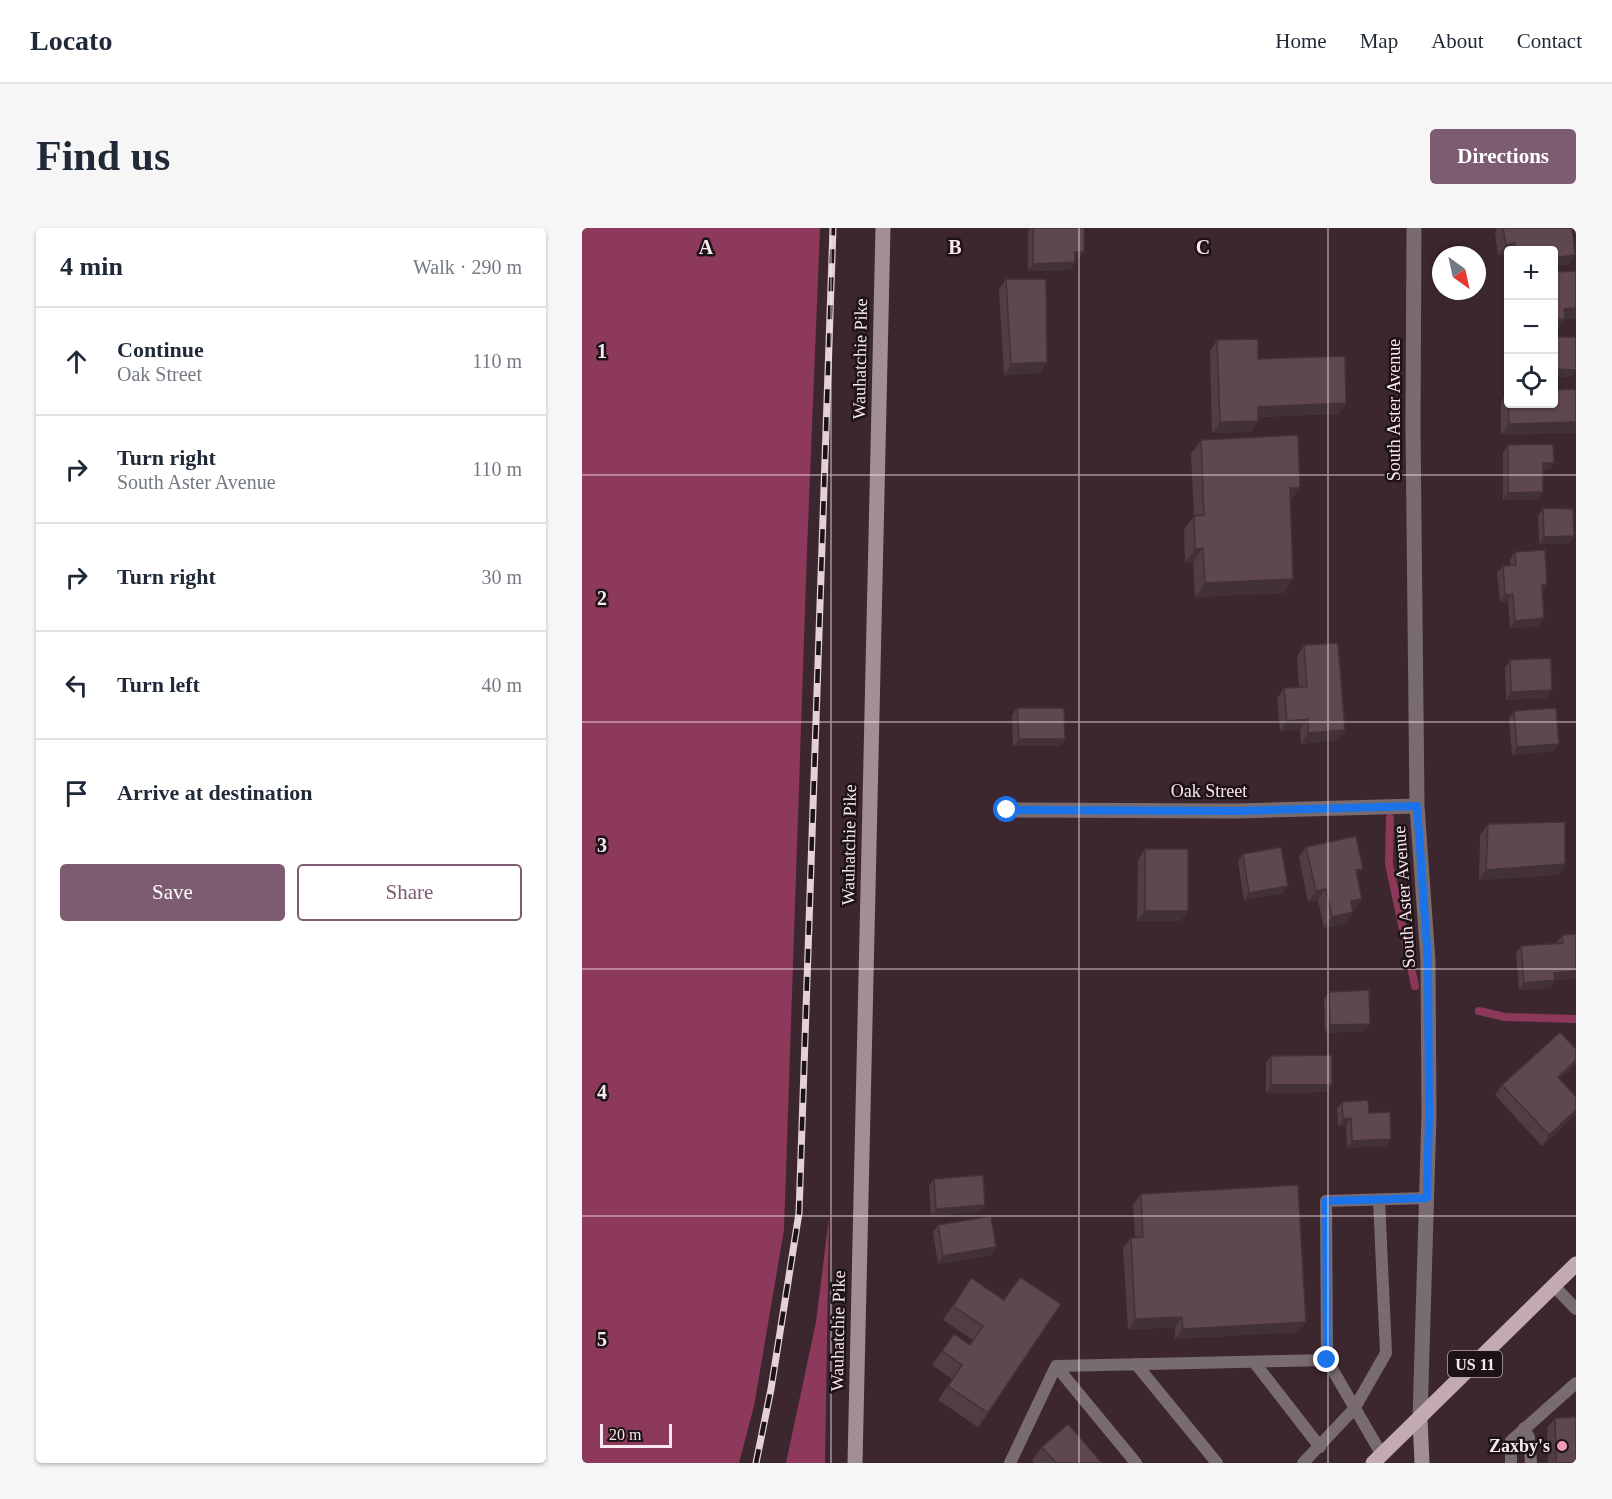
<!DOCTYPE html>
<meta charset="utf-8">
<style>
:root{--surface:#fff;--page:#f6f6f7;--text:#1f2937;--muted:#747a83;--line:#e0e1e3;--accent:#7d5c71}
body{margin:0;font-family:Georgia,serif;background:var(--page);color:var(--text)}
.controls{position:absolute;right:18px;top:18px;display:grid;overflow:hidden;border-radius:6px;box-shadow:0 2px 4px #0004}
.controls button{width:54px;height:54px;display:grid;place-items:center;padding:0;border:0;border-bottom:2px solid var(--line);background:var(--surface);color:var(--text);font:30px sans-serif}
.compass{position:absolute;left:850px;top:18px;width:54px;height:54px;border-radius:50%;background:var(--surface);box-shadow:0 2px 4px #0004;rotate:147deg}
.scale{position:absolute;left:18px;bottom:15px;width:72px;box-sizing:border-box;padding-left:6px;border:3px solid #f9e9ee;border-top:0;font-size:16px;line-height:21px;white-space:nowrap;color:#f9e9ee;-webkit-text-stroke:4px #1d1316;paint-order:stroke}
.stop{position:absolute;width:18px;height:18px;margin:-14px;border:4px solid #1a73e8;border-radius:50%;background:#fff}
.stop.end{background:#1a73e8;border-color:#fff;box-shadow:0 2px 6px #0008}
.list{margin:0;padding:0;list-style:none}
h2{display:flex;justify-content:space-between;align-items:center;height:78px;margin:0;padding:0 24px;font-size:26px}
h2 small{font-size:20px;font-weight:400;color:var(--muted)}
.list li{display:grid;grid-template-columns:39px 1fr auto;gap:18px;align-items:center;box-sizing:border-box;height:108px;padding:0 24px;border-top:2px solid var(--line)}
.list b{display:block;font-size:22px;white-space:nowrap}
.list p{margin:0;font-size:20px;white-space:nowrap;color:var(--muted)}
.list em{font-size:20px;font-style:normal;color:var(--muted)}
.actions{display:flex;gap:12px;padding:18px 24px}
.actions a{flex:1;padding:14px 0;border:2px solid var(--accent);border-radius:6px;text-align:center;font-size:21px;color:var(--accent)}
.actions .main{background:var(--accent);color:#fff}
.icon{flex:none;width:33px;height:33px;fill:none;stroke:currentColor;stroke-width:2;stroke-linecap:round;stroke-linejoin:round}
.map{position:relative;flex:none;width:994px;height:1235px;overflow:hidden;border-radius:6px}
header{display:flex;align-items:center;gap:36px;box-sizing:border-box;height:84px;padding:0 30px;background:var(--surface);border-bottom:2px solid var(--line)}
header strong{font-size:28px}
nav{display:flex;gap:33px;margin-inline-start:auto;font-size:21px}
.intro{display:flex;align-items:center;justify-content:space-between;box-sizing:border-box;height:144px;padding:0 36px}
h1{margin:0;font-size:42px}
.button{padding:15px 27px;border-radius:6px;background:var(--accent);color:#fff;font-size:21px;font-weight:700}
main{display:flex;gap:36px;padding:0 36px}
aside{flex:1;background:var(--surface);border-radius:6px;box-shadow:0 2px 4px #0004}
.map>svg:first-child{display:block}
.forest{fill:#8d395c}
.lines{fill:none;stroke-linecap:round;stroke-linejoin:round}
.stream{stroke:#8c385a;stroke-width:8}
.lane{stroke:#796c70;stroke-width:12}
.street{stroke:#796c70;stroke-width:15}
.secondary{stroke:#a28f95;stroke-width:15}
.primary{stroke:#c3aab2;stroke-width:15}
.rail-casing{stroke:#e2d1d7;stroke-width:7}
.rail{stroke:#1d1316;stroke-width:4.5;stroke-dasharray:14;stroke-linecap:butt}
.wall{fill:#523d44}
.shaded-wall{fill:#423237}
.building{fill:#5f474f;stroke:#423237;stroke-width:1.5}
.route{stroke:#1a73e8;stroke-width:8}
.grid{fill:none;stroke:#f9e9ee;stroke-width:1.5;stroke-opacity:0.55}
.poi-dot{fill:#ef9ab8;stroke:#1d1316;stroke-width:2}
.labels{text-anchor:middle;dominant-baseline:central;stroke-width:5;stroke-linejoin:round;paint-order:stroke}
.shield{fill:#1d1316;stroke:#b7a9ad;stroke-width:1.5}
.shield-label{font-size:16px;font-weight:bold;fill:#f9e9ee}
.street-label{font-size:18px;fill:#f9e9ee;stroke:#1d1316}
.poi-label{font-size:18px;font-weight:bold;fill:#f9e9ee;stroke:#1d1316;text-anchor:end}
.grid-label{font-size:20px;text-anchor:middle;font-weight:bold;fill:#f9e9ee;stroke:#1d1316;stroke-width:5;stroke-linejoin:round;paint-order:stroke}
</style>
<header>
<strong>Locato</strong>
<nav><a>Home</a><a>Map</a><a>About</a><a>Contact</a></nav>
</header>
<div class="intro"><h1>Find us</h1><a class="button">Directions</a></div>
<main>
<aside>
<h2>4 min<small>Walk · 290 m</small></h2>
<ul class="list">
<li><svg class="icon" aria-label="ahead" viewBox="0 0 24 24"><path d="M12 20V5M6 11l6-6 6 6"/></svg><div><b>Continue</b><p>Oak Street</p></div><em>110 m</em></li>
<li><svg class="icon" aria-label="right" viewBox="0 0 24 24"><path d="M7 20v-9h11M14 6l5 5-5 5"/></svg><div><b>Turn right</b><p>South Aster Avenue</p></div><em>110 m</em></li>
<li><svg class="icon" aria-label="right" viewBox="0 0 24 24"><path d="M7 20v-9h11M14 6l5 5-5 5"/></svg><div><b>Turn right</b></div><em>30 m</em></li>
<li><svg class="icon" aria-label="left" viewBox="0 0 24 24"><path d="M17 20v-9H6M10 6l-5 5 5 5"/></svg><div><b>Turn left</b></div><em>40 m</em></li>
<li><svg class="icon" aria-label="arrive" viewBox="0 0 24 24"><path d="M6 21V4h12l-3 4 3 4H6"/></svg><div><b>Arrive at destination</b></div></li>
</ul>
<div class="actions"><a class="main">Save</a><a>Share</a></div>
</aside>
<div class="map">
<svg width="994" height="1235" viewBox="0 0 994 1235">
<rect width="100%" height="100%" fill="#3d272e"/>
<path class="forest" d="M0 0H238L225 322 202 1002 172 1178 157 1235H0Z
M247 989 243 1235H204L234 1094Z"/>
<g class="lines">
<path class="stream" d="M808 590 807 636 833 758
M897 783 923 789 994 791"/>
<path class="lane" d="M972 1058 994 1081
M745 1132 744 973 845 970
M672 1134 738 1219
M554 1136 635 1235
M942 1200 947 1210 949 1235
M428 1235 474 1138
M554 1235 474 1138 745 1132 800 1227
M721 1235 772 1181 804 1125 797 972
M929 1235V1213L994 1155"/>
<path class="street" d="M832 0 831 199 835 578 846 733 847 887 838 1191
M419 582 656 583 835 578"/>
<path class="secondary" d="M838 1191 840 1235
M273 1235 301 0"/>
<path class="primary" d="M791 1235 994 1036"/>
<g class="rail-casing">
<path id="rail" d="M174 1235 189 1161 217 985 251 0"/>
</g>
<use href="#rail" class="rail"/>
</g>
<path class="wall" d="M448 0H502L497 31H493V34L488 42 446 43V3Z
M915 0H990L986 37 972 22H927V33L926 26 916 27 913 4Z
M424 51 465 134 458 145 422 147 417 62Z
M635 112 676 131 757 186 676 189V193L669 204 630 205 628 123Z
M926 163 972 176 919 207V174Z
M619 212 708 274 702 365 613 369 611 334 603 335 602 302 612 288 609 226Z
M926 217 972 235 967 242H961L956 272H921V225Z
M961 280 992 308 987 315 957 316 956 288Z
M933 324 965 356 960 363 957 398 928 400 926 373 918 374 915 345 921 338 928 337V331Z
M722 417 763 502 755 512 719 516 718 501 698 503 695 471 702 460 717 459 715 428Z
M928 432 965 470 924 472 923 439Z
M435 480 483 511 478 518H431L430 487Z
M932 483 977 516 972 523 930 527 927 491Z
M906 596 983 636 976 647 897 652 898 607Z
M724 619 775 649 780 671 772 681 771 682V684L764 695 742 700 736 672 726 674 717 629Z
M563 621 606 683 598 693H555L556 632Z
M661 626 701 665 662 672 656 633Z
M994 706V750L973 752 968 760 937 762 934 725 939 718 975 715 980 707Z
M747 764 783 803 743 805 742 771Z
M994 821V835L978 851 994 869V886L960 918 913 867 920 857Z
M689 828 750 857 745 864 684 865V835Z
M760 874 787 885 804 918 765 920 764 897 756 898 755 881Z
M352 951 398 984 349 988 347 958Z
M559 966 724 1094 716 1104 593 1111V1099L546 1102 541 1020 549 1010 553 1009 551 977Z
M356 997 414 1019 409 1027 356 1036 351 1004Z
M389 1050 421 1072 406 1185 396 1199 356 1172 370 1151 350 1137 372 1106 388 1117 391 1112 361 1092Z
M973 1190 994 1235H966L965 1200Z
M460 1219 520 1235H452L450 1232Z"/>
<path class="shaded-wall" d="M933 15 928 22H927L926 26 916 27 924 17Z
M493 24H502L497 31H488Z
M993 27 986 37 972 39V30Z
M493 34 488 42 446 43 451 36Z
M994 80V91H983L976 102H972V92L982 81Z
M465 134 458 145 422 147 429 136Z
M972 141 994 142 990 149H972Z
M764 175 757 186 668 189 676 179Z
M676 193 669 204 630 205 638 194Z
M994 194V205L919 207 927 196Z
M961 235H972L967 242H955Z
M708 260H718L708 274Z
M961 264 956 272H921L926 265Z
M992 308 987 315 957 316 962 309Z
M621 320 611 334 603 335 613 321Z
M711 351 702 365 613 369 623 355Z
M965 356 960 364V357Z
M931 366 926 373 918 374 923 367Z
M962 390 957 398 928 400 933 393Z
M970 462 965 470 924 472 929 464Z
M726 491 718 501 698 503 705 493Z
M763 502 755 512 719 516 726 505Z
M437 511H483L478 518H431Z
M977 516 972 523 930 527 935 519Z
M983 636 976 647 897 652 904 642Z
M781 641 773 651 774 642Z
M706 658 701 665 662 672 667 665Z
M744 661 736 672 726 674 734 663Z
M780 671 772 681 761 684 769 673Z
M563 683H606L598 693H555Z
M771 684 764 695 742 700 750 689Z
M994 743V750L967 752 972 745Z
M973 752 968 760 937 762 942 755Z
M788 796 783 803 743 805 748 797Z
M994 832V835L992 838 968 860 976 849Z
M689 857H750L745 864 684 865Z
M994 882V886L960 918 967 907Z
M769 890 764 897 756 898 761 891Z
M809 911 804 918 765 920 770 913Z
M403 977 398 984 349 988 354 981Z
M414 1019 409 1027 356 1036 361 1028Z
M600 1089 593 1099 546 1102 553 1091Z
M724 1094 716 1104 593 1111 601 1101Z"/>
<path class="building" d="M451 0H502V24H493V34L451 36Z
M921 0H990L993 27 972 30V22H934L933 15 924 17Z
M994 43V80L982 81 983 91 972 92V44Z
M424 51H464L465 134 429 136Z
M972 109H994V142L972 141Z
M676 111V131L763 128 764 175 676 179V193L638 194 635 112Z
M994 161V194L927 196 926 163 927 176H972V162Z
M716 207 718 260H708L711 351 623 355 621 320 613 321 612 288 622 287 619 212Z
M971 216 972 235H961V264L926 265V217Z
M961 280 991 281 992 308 962 309Z
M963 322 965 356 960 357 962 390 933 393 931 366 923 367 921 338 934 337 933 324Z
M756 415 763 502 726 505V491L705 493 702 460 725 459 722 417Z
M969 430 970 462 929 464 928 432Z
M435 480H482L483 511H437Z
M974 480 977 516 935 519 932 483Z
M983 594V636L904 642 906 596Z
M774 608 781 641 774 642 780 671 769 673 771 684 750 689 744 661 734 663 724 619Z
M699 619 706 658 667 665 661 626Z
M563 621H606V683H563Z
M994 706V743L972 745 973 752 942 755 939 718 981 715 980 707Z
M787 762 788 796 748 797 747 764Z
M978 804 994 821V832L976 849 994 869V882L967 907 920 857Z
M750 827V857H689V828Z
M786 872 787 885 808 884 809 911 770 913 769 890 761 891 760 874Z
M401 947 403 977 354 981 352 951Z
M716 957 724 1094 601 1101 600 1089 553 1091 549 1010 561 1009 559 966Z
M409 988 414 1019 361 1028 356 997Z
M438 1049 479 1076 406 1185 366 1158 380 1137 360 1123 372 1106 388 1117 401 1098 371 1078 389 1050 422 1072Z
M994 1189V1235H974L973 1190Z
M486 1196 520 1235H474L460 1219Z"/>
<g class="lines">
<path class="route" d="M425 582 656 583 835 578 846 733 847 887 845 970 744 973 745 1132"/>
</g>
<path class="grid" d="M249 0V1235M497 0V1235M746 0V1235M0 247H994M0 494H994M0 741H994M0 988H994"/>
<circle class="poi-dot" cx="980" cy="1218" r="6"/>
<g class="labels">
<rect class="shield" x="866" y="1123" width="54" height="26" rx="4.5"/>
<g class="shield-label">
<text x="893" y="1136">US 11</text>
</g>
<g class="street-label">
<text transform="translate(278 131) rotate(-89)">Wauhatchie Pike</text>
<text transform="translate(812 182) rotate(-90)">South Aster Avenue</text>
<text x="627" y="563">Oak Street</text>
<text transform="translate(267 617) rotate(-89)">Wauhatchie Pike</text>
<text transform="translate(822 669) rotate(-94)">South Aster Avenue</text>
<text transform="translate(256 1103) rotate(-89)">Wauhatchie Pike</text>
</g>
<g class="poi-label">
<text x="968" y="1218">Zaxby's</text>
</g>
</g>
<g class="grid-label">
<text x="124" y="26">A</text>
<text x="373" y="26">B</text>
<text x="621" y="26">C</text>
<text x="20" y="130">1</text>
<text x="20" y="377">2</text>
<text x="20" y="624">3</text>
<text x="20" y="871">4</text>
<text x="20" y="1118">5</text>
</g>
</svg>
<div class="controls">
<button>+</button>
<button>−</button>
<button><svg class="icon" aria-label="locate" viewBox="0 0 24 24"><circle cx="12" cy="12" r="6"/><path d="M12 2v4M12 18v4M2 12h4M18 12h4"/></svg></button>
</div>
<svg class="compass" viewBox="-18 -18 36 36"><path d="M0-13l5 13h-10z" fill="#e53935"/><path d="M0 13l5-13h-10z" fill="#747a83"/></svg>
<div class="scale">20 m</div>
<div class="stop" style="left:425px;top:582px"></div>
<div class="stop end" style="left:745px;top:1132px"></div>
</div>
</main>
